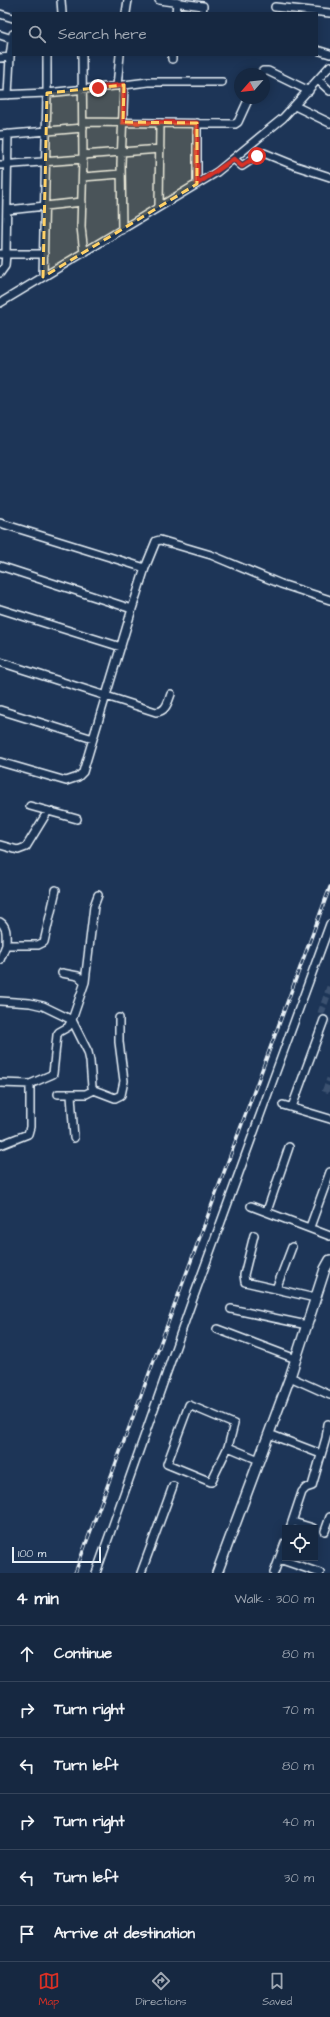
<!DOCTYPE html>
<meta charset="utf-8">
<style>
:root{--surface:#162841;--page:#1f3048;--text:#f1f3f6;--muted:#9ea6b1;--line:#35445a;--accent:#d93025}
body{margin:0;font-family:"Architects Daughter",sans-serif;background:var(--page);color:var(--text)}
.controls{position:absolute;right:12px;bottom:12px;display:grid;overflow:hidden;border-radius:0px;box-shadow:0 2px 10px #0003}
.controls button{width:36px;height:36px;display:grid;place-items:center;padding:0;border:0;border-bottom:1px solid var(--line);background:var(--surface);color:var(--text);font:20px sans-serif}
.compass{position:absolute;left:234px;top:68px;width:36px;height:36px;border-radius:50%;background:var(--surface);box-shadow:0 2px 10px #0003;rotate:242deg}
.scale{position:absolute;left:12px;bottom:10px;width:89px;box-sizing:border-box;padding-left:4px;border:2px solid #e8f1f8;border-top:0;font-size:11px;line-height:14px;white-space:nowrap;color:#e8f1f8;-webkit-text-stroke:3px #1d3557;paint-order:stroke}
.stop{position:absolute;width:12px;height:12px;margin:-9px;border:3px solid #d93025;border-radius:50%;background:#fff}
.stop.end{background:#d93025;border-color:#fff;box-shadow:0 1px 4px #0008}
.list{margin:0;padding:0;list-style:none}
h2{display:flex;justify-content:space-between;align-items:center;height:52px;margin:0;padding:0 16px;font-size:17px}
h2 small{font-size:13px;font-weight:400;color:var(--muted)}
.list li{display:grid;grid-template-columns:26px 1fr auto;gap:12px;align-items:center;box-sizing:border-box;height:56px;padding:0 16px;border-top:1px solid var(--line)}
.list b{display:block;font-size:15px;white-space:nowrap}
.list em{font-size:13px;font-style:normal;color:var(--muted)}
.icon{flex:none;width:22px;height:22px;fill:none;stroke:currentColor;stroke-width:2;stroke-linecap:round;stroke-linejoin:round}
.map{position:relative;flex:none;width:330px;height:1573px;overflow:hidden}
.search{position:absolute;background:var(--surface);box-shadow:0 2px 10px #0003;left:12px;right:12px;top:12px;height:44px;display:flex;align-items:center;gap:10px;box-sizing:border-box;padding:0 14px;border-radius:0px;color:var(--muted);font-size:15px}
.sheet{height:388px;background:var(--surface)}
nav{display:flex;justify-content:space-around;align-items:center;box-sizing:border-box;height:56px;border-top:1px solid var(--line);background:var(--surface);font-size:11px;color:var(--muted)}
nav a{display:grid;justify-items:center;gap:2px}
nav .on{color:var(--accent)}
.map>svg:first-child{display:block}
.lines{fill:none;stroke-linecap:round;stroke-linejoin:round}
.street-tunnel{stroke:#3b516f;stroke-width:7;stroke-dasharray:7 3.5;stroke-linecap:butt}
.street-casing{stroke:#e8f1f8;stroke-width:10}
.secondary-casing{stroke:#e8f1f8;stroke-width:12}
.street{stroke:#1d3557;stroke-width:7}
.secondary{stroke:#1d3557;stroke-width:9}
.rail-casing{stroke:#e8f1f8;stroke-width:3.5}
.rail{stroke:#1d3557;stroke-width:2;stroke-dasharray:6;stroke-linecap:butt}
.route{stroke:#d93025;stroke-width:5}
.marked{fill:#ffd166;fill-opacity:0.2;stroke:#ffd166;stroke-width:3;stroke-dasharray:8 5;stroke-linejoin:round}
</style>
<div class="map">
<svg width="330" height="1573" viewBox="0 0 330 1573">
<rect width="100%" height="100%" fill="#1d3557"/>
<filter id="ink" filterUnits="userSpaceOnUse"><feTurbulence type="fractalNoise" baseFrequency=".025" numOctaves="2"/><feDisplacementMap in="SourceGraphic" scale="8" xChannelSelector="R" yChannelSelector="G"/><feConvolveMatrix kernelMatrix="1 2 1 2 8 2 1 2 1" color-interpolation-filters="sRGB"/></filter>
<g filter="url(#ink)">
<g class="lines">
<path class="street-tunnel" d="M330 987 320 1016 324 1020 330 1022
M325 1092 330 1079"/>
<g class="street-casing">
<path id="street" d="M61 0 62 13
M159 0 203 6 202 13
M275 7 330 13
M126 13 128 0
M176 13 177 2
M0 14 13 18
M0 35 12 39
M317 50 330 54
M82 55 83 159 81 227 84 253
M0 58 10 57
M172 59V55
M260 74 263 71H268L309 91
M318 80 330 91
M124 85 148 82H222
M117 86 120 55
M0 95 47 93V55
M8 95 10 57 13 34
M295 106 330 123
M83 122 235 124 238 122 249 98
M197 123V184
M0 135 83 128
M83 155 160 149
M234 159 242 166 257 156 264 153 296 166 330 177
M0 165 83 159
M83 177 121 174
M159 207 160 123
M8 210 82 202
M0 254H44
M0 273 5 266 6 254 8 134
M43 277 47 93 124 85 121 164 122 230
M0 303 217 172 283 118 330 66
M0 523 145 568
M0 566 132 609
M0 609 121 647
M0 662 156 712C166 712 168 702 171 694
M0 710 93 739
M0 762 66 781 78 777 83 772 132 609 145 568 156 541 160 540 211 555 281 584 330 600
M30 806 77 819
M0 845 18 850 26 847 48 811
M0 922C8 927 6 936 6 945
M0 960 6 945H38L44 942 56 890
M85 982 94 906 98 895
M0 1001 30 1003 43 1006 72 1020 85 982 78 976 62 973
M72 1020 88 1052 90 1061 92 1087 94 1090 115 1098 121 1095 124 1081 119 1042V1018
M0 1083 30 1084V1127L28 1134 0 1145
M30 1084 53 1074 57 1035 59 1032 68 1027 72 1020
M58 1094H86L94 1090
M71 1095 74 1138
M283 1105 330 1119
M292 1107 324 1020
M251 1206 330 1236
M267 1211 289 1147
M310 1227 330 1172
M254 1235 244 1275 245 1282 315 1298
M276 1289 292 1247
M231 1309 307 1325
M217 1329 296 1359
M290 1377 330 1395
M269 1434 321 1454
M228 1447 234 1424 189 1405 167 1464 211 1482 228 1447 259 1460
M293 1522 313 1528
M290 1528 302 1492 306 1488 312 1486 326 1438 328 1424
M325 1531 330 1517
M279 1559 320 1573
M96 1573 191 1304 330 924
M141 1573 173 1486
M274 1573 285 1543"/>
</g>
<g class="secondary-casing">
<path id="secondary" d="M217 1573 290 1377 325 1269 330 1260"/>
</g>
<use href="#street" class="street"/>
<use href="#secondary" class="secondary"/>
<g class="rail-casing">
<path id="rail" d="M75 1573 330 887"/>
</g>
<use href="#rail" class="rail"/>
</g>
</g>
<g class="lines" filter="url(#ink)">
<path class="route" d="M98 88 124 85 123 122 197 123V184L234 159 242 166 257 156"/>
</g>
<path class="marked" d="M124 85 123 122 197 123V184L43 277 47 93Z"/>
</svg>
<div class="controls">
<button><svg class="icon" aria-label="locate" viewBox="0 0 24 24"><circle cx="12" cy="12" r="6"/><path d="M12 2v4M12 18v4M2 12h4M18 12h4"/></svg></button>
</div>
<svg class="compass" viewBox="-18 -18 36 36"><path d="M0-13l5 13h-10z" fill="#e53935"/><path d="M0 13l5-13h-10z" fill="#9ea6b1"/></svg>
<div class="scale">100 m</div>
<div class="stop" style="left:257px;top:156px"></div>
<div class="stop end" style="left:98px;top:88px"></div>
<div class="search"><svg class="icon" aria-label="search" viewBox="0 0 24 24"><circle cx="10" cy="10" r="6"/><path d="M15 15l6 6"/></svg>Search here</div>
</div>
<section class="sheet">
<h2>4 min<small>Walk · 300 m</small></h2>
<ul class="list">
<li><svg class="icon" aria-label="ahead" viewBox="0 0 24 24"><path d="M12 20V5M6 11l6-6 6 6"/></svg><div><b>Continue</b></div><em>80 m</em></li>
<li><svg class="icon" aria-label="right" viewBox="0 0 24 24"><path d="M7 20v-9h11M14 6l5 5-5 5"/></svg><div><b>Turn right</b></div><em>70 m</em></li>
<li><svg class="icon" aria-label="left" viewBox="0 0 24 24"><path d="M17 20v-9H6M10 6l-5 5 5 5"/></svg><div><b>Turn left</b></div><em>80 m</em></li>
<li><svg class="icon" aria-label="right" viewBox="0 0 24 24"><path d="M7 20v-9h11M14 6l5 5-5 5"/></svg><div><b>Turn right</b></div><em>40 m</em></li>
<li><svg class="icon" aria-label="left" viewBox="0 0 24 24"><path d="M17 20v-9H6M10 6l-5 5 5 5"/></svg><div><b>Turn left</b></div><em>30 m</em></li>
<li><svg class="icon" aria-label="arrive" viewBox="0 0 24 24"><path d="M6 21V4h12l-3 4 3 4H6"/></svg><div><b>Arrive at destination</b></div></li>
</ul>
</section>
<nav>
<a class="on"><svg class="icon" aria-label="map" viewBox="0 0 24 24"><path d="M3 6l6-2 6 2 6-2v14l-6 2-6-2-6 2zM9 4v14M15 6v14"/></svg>Map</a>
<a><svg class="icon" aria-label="directions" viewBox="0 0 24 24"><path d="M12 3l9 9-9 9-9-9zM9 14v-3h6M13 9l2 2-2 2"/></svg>Directions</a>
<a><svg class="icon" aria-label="saved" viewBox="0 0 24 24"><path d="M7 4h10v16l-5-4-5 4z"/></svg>Saved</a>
</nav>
